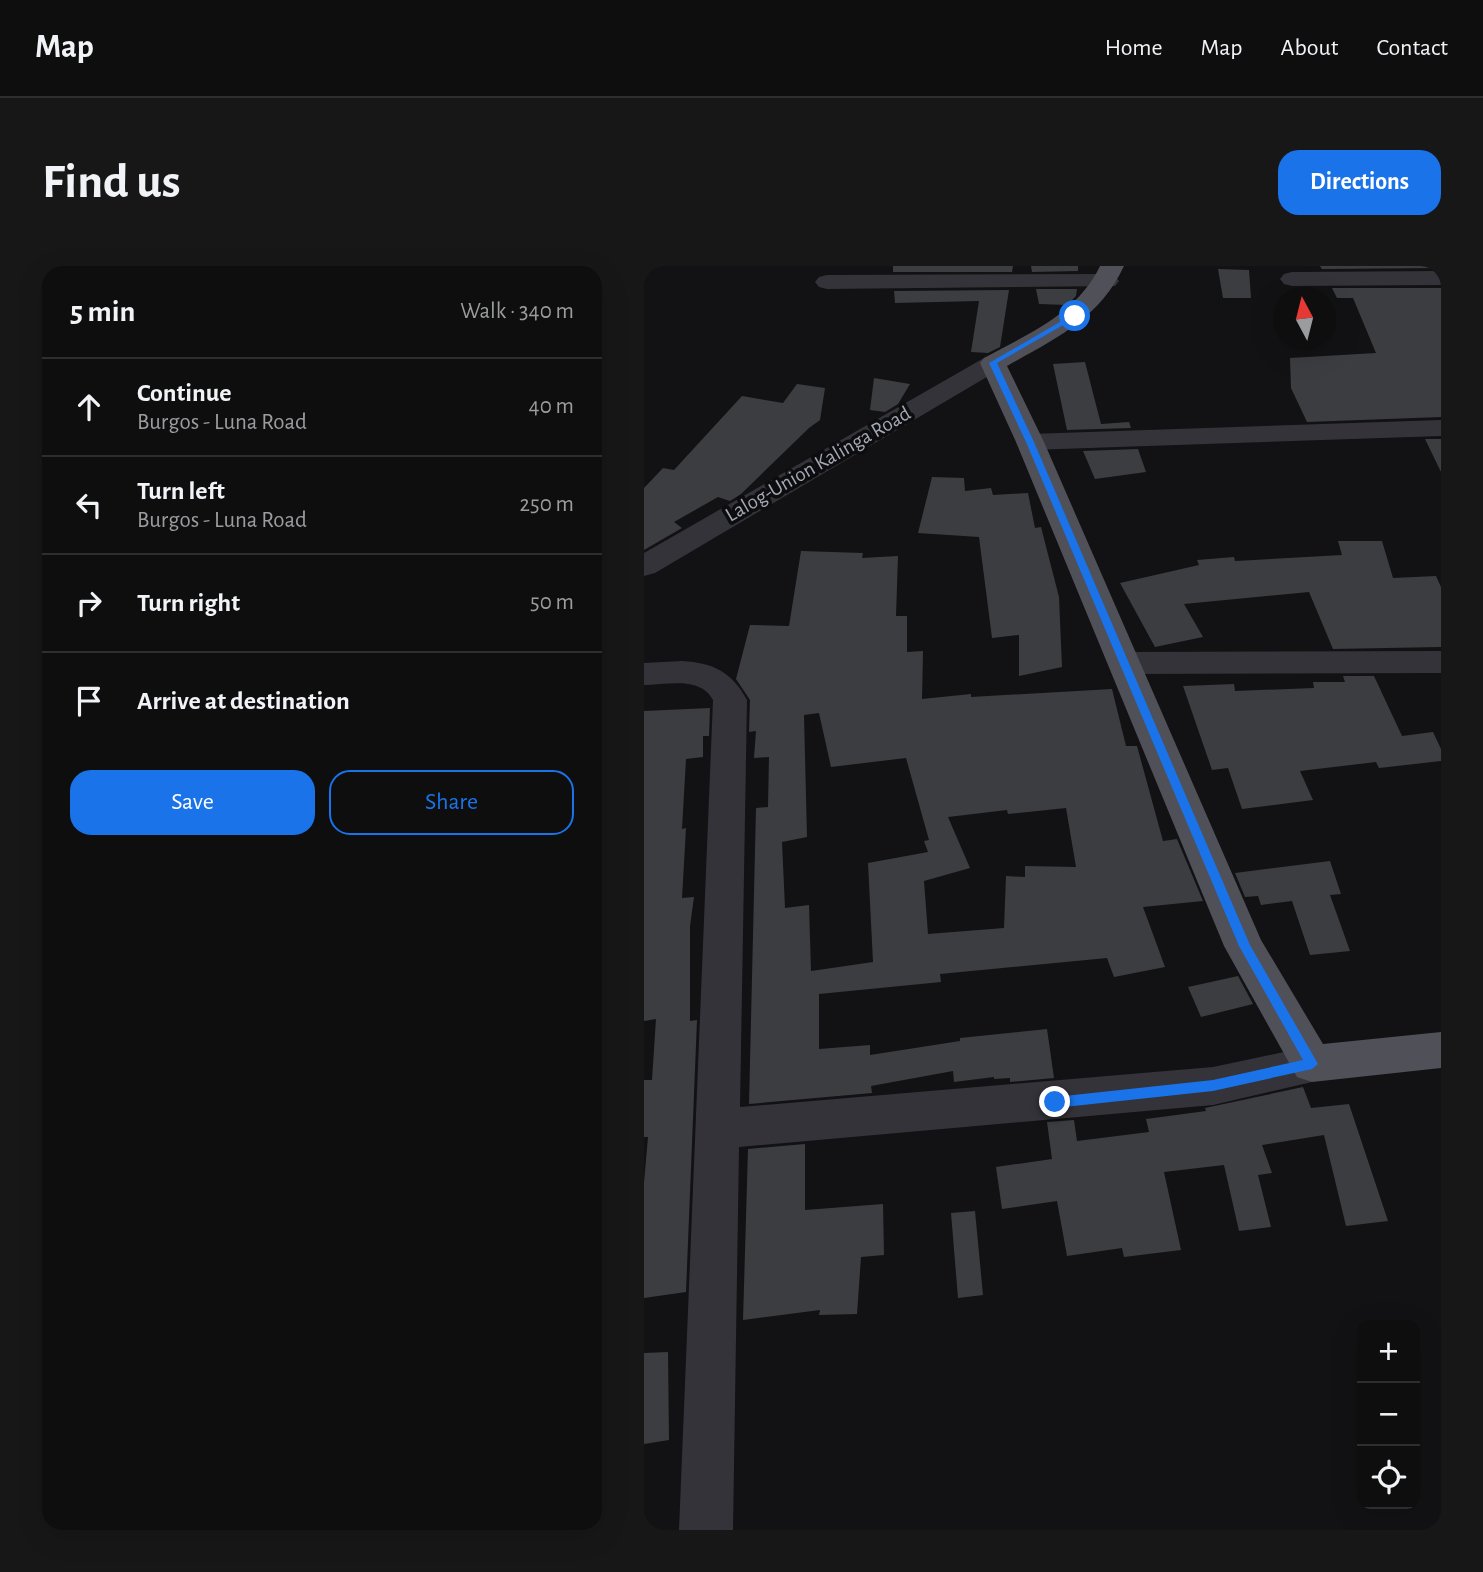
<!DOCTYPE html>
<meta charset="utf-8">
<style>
:root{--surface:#0e0e0f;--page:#171718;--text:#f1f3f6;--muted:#9b9c9e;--line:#2e2e2f;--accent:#1a73e8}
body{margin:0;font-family:"Alegreya Sans",sans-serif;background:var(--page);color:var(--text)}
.controls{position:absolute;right:21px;bottom:21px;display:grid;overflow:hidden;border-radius:14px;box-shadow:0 7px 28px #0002}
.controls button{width:63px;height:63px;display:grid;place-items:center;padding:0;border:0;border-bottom:2px solid var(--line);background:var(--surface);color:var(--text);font:35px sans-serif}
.compass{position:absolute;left:629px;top:21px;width:63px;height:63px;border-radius:50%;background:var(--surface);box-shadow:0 7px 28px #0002;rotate:353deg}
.stop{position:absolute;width:21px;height:21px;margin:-16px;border:5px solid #1a73e8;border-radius:50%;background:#fff}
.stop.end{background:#1a73e8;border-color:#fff;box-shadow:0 2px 7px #0008}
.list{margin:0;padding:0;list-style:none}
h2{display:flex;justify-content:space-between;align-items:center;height:91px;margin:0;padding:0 28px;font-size:30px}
h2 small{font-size:23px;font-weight:400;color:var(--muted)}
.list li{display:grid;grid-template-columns:46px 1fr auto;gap:21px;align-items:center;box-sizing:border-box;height:98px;padding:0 28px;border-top:2px solid var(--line)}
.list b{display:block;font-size:26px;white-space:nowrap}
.list p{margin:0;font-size:23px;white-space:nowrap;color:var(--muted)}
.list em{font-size:23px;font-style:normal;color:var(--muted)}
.actions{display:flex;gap:14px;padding:21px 28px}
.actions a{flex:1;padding:16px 0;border:2px solid var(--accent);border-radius:21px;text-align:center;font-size:24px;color:var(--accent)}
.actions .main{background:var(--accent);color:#fff}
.icon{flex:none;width:38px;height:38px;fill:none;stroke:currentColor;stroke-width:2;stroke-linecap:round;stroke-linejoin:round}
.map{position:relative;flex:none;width:797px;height:1264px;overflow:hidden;border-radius:21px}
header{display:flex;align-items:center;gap:42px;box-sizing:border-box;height:98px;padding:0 35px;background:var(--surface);border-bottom:2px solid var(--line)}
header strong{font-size:33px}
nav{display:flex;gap:38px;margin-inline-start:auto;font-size:24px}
.intro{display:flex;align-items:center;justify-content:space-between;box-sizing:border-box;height:168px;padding:0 42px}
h1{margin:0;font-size:49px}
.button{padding:18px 32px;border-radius:21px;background:var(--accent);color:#fff;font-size:24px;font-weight:700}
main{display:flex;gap:42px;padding:0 42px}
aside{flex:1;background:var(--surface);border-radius:21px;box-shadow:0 7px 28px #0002}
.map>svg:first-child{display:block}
.building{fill:#3c3d41;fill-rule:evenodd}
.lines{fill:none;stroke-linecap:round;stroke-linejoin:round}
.minor{fill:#333339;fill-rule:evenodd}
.major{fill:#4f5058;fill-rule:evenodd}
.route{fill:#1a73e8}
.labels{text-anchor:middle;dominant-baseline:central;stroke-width:7;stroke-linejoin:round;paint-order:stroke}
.far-street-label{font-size:21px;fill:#a3a8b5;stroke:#0d0d0f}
</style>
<header>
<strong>Map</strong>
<nav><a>Home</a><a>Map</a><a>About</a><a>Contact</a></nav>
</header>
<div class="intro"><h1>Find us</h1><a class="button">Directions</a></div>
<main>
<aside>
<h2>5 min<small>Walk · 340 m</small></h2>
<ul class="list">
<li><svg class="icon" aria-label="ahead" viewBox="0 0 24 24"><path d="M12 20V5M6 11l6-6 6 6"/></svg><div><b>Continue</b><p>Burgos - Luna Road</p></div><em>40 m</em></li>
<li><svg class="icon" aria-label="left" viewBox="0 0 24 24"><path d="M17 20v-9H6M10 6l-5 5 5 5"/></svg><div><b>Turn left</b><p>Burgos - Luna Road</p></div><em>250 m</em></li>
<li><svg class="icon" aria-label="right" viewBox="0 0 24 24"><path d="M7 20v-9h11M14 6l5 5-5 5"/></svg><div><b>Turn right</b></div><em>50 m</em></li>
<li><svg class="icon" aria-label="arrive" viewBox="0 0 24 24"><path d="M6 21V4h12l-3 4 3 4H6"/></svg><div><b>Arrive at destination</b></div></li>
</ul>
<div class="actions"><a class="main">Save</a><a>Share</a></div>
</aside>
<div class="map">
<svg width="797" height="1264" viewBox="0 0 797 1264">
<rect width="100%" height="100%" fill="#121214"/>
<path class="building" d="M249 0H369L368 6H249Z
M387 0H434V5L388 6Z
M676 0H797V2L678 3Z
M574 3 605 4 607 32H579Z
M688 22H797V151L663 156 647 122 646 92 732 87 709 32H693Z
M392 23H433L432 30 423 39 395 38Z
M365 24 356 81 344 87 327 86 335 35 251 37 250 25Z
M441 96 457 158 485 156 487 162 423 164 409 98Z
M230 112 266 118 254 138 241 146 226 144Z
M153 118 181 122 176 154 165 162 97 228 86 235 74 231 30 256 38 262 0 284V222L19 202 30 204 98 130 139 137Z
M781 173H797V206Z
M494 183 502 206 451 213 439 185Z
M288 211 320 212 321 225 347 222 349 229 384 227 391 262 397 261 415 331 418 401 375 410V369L348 372 335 271 274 267Z
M694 275H738L749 312 792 310 797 321V381L689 383 665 326 540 338 559 371 511 381 476 317 555 299 553 294 590 291 591 295 698 289Z
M157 285 219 287 218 292 254 290 252 350H263V386L279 385 278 433 327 428V431L468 423 482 480H493L519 575 533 573 559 635 499 641 521 701 470 711 463 692 296 708 297 716 175 728V783L226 779V789L316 775V772L403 763 410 812 366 816V812L350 813V811L310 816 309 805 227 820 228 827 105 838 112 542 124 541 125 491 110 492 112 465 105 466 106 434 92 413 106 359 145 360ZM175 447 187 501 262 492 285 574 280 575 284 586 224 597 229 696 167 705 165 639 141 642 138 576 163 571 160 449ZM422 542 432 601 381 600V611L362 610 360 662 284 668 280 615 326 602 304 551 363 544 364 548Z
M699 410H730L758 470 789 466 797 483V495L735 502 732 496 656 505 669 534 598 543 584 502 568 504 539 420 590 418 591 425 670 422 669 416H701Z
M66 442 65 470H59V491L42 493 38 563 42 562 38 632 50 631 46 660V755L53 754 42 1026 0 1032V917L4 871H0V814H8L12 753 0 755V445Z
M686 595 697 628 686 629 706 685 666 689 648 635 617 639 614 630 601 631 591 607Z
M594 710 609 738 557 751 544 721Z
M659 821 667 842 705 838 744 955 702 960 680 869 618 879 628 907 614 909 627 961 595 965 580 899 520 906 537 984 480 991 478 982 423 990 413 935 358 943 352 901 408 893 403 856 430 854 433 875 505 866 502 853 562 845 561 842Z
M161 878V944L239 938 240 989 217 991 213 1048 175 1049 176 1044 99 1054 104 883Z
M331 945 339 1029 314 1032 307 947Z
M24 1086 25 1174 0 1178V1087Z"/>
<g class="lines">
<path class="minor" d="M797 5V19L648 20 640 18 636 13 640 8 648 6Z
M463 8 471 10 475 15 471 20 183 23 175 21 171 16 175 11 183 9Z
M349 89 358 92 362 97 358 102 11 307 0 310V287L340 92Z
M797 154V170L386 184 376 182 372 176 376 170 386 168Z
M797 385V407L481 408 469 405 465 397 469 389 481 386Z
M38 395C70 397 88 406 103 434L96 841 569 801 668 780 683 785 689 798 683 811 668 816 569 839 95 881 89 1264H35L69 434C56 410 23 419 0 419V397Z"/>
<path class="major" d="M456 0H480C456 52 411 73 363 100L400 176 617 674 679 778 797 766V802L668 816 653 811 580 680 372 176 336 97 340 92C384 68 433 48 456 0Z"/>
</g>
<path class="route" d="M428 49 435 50 353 97 390 176 606 679 674 798 668 803 569 825 411 842 404 836 411 831 569 814 659 794 595 680 382 176 345 97Z"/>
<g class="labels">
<g class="far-street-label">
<text transform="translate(174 198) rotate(-30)">Lalog-Union Kalinga Road</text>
</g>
</g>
</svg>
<div class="controls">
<button>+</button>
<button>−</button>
<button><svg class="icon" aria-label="locate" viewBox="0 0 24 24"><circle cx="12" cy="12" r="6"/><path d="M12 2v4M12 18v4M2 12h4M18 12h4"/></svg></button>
</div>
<svg class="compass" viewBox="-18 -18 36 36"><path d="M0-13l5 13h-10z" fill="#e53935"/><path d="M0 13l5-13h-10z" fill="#9b9c9e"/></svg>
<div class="stop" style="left:431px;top:50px"></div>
<div class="stop end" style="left:411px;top:836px"></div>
</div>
</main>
